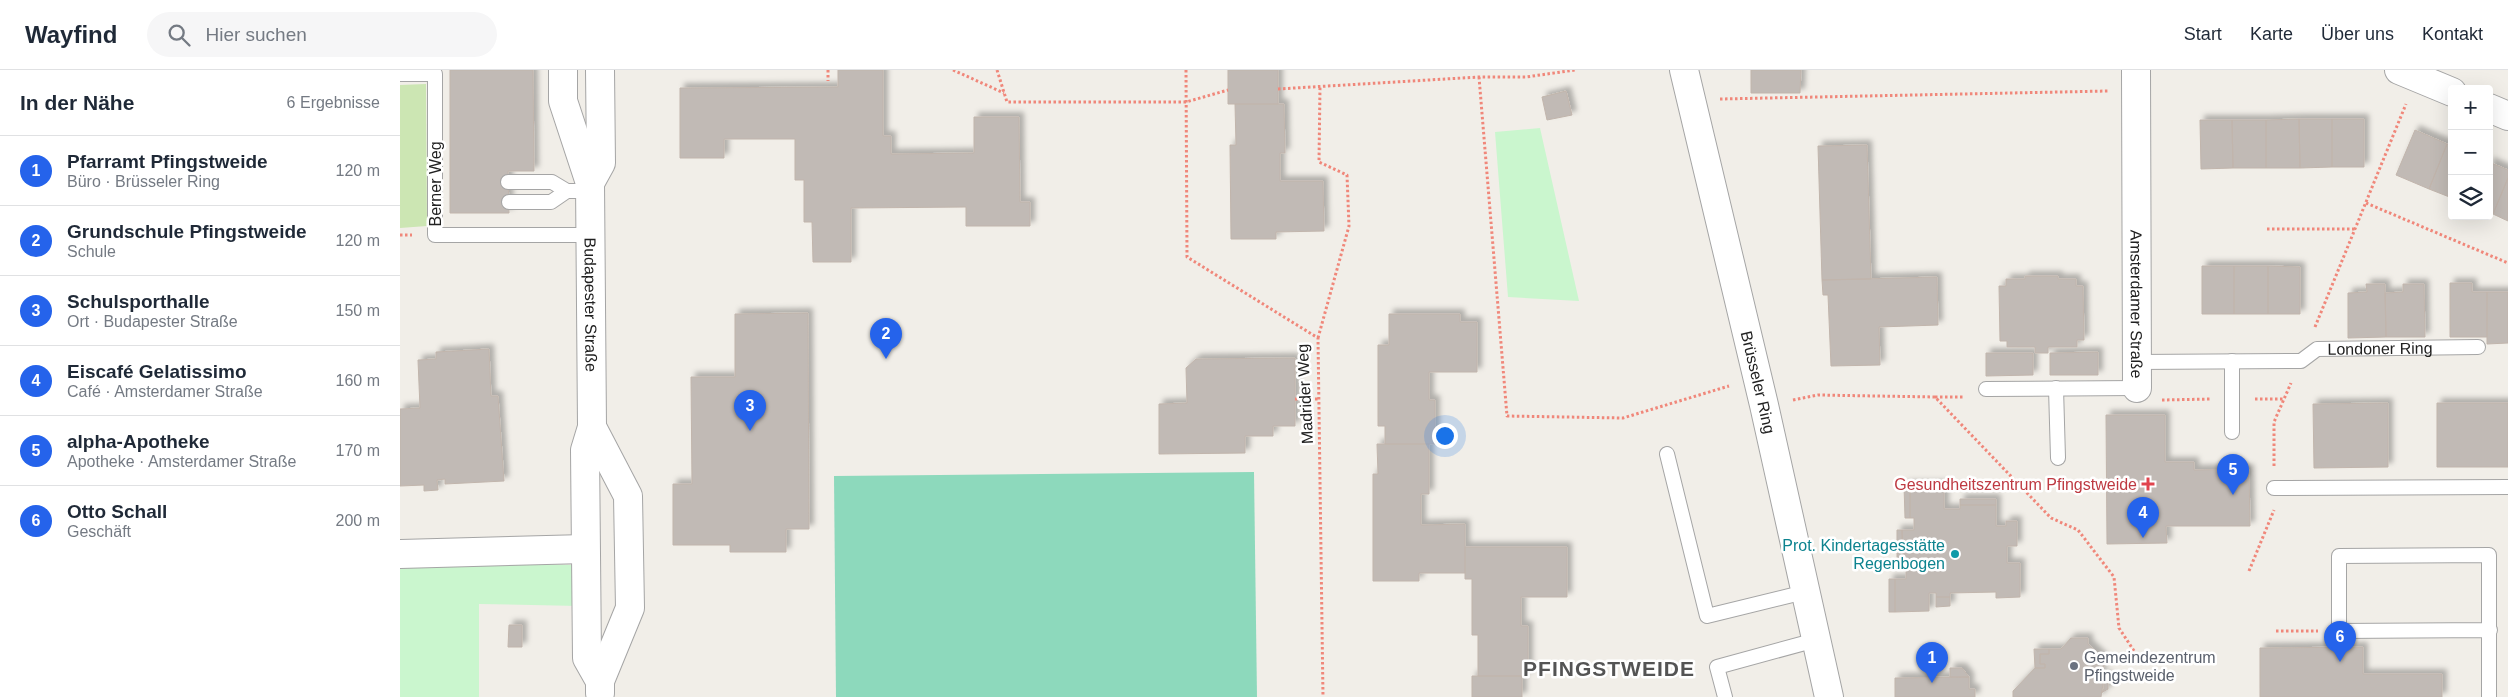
<!DOCTYPE html>
<html lang="de">
<meta charset="utf-8">
<style>
:root{--surface:#fff;--page:#f6f6f7;--text:#1f2937;--muted:#747a83;--line:#e0e1e3;--accent:#2563eb}
body{margin:0;font-family:Helvetica,sans-serif;background:var(--page);color:var(--text)}
.controls{position:absolute;right:15px;top:15px;display:grid;overflow:hidden;border-radius:5px;box-shadow:0 5px 20px #0002}
.controls button{width:45px;height:45px;display:grid;place-items:center;padding:0;border:0;border-bottom:1px solid var(--line);background:var(--surface);color:var(--text);font:25px sans-serif}
.you{position:absolute;left:1044px;top:365px;width:18px;height:18px;margin:-12px;border:4px solid #fff;border-radius:50%;background:#1a73e8;box-shadow:0 0 0 8px #1a73e833}
.badge{display:grid;place-items:center;width:32px;height:32px;border-radius:50%;background:var(--accent);color:#fff;font-size:16px;font-weight:700}
.pin{position:absolute;translate:-50% -41px;filter:drop-shadow(0 1px 2px #0008)}
.pin::after{content:'';position:absolute;top:26px;width:18px;height:15px;background:inherit;clip-path:polygon(0 0,100% 0,50% 100%)}
.list{margin:0;padding:0;list-style:none}
h2{display:flex;justify-content:space-between;align-items:center;height:65px;margin:0;padding:0 20px;font-size:21px}
h2 small{font-size:16px;font-weight:400;color:var(--muted)}
.list li{display:grid;grid-template-columns:32px 1fr auto;gap:15px;align-items:center;box-sizing:border-box;height:70px;padding:0 20px;border-top:1px solid var(--line)}
.list b{display:block;font-size:19px;white-space:nowrap}
.list p{margin:0;font-size:16px;white-space:nowrap;color:var(--muted)}
.list em{font-size:16px;font-style:normal;color:var(--muted)}
.icon{flex:none;width:28px;height:28px;fill:none;stroke:currentColor;stroke-width:2;stroke-linecap:round;stroke-linejoin:round}
.map{position:relative;flex:none;width:2108px;height:627px;overflow:hidden}
header{display:flex;align-items:center;gap:30px;box-sizing:border-box;height:70px;padding:0 25px;background:var(--surface);border-bottom:1px solid var(--line)}
header strong{font-size:24px}
nav{display:flex;gap:28px;margin-inline-start:auto;font-size:18px}
.search{width:350px;height:45px;background:var(--page);display:flex;align-items:center;gap:12px;box-sizing:border-box;padding:0 18px;border-radius:28px;color:var(--muted);font-size:19px}
main{display:flex}
aside{flex:1;background:var(--surface)}
.map>svg:first-child{display:block}
.grass{fill:#cce6b3}
.park{fill:#caf6ce}
.pitch{fill:#8dd9bc}
.building{fill:#c1bab5;stroke:#c1b5ac;filter:url(#shadow)}
.lines{fill:none;stroke-linecap:round;stroke-linejoin:round}
.lane-casing{stroke:#a5a5a5;stroke-width:16}
.street-casing{stroke:#a5a5a5;stroke-width:30}
.path{stroke:#f0877a;stroke-width:3;stroke-dasharray:2.5 2.5;stroke-linecap:butt}
.lane{stroke:#fff;stroke-width:14}
.street{stroke:#fff;stroke-width:28}
.health-dot{fill:#e0444e;stroke:#fff;stroke-width:2}
.culture-dot{fill:#0f9aa8;stroke:#fff;stroke-width:2}
.worship-dot{fill:#6b7280;stroke:#fff;stroke-width:2}
.labels{text-anchor:middle;dominant-baseline:central;stroke-width:5;stroke-linejoin:round;paint-order:stroke}
.street-label{font-size:16px;fill:#212121;stroke:#fff}
.health-label{font-size:16px;fill:#be3a42;stroke:#fff;text-anchor:end}
.culture-label{font-size:16px;fill:#0d838f;stroke:#fff;text-anchor:end}
.worship-label{font-size:16px;fill:#5b616d;stroke:#fff;text-anchor:start}
.district-label{font-size:21px;font-weight:bold;letter-spacing:1px;fill:#545454;stroke:#fff}
</style>
<header>
<strong>Wayfind</strong>
<div class="search"><svg class="icon" aria-label="search" viewBox="0 0 24 24"><circle cx="10" cy="10" r="6"/><path d="M15 15l6 6"/></svg>Hier suchen</div>
<nav><a>Start</a><a>Karte</a><a>Über uns</a><a>Kontakt</a></nav>
</header>
<main>
<aside>
<h2>In der Nähe<small>6 Ergebnisse</small></h2>
<ul class="list">
<li><span class="badge">1</span><div><b>Pfarramt Pfingstweide</b><p>Büro · Brüsseler Ring</p></div><em>120 m</em></li>
<li><span class="badge">2</span><div><b>Grundschule Pfingstweide</b><p>Schule</p></div><em>120 m</em></li>
<li><span class="badge">3</span><div><b>Schulsporthalle</b><p>Ort · Budapester Straße</p></div><em>150 m</em></li>
<li><span class="badge">4</span><div><b>Eiscafé Gelatissimo</b><p>Café · Amsterdamer Straße</p></div><em>160 m</em></li>
<li><span class="badge">5</span><div><b>alpha-Apotheke</b><p>Apotheke · Amsterdamer Straße</p></div><em>170 m</em></li>
<li><span class="badge">6</span><div><b>Otto Schall</b><p>Geschäft</p></div><em>200 m</em></li>
</ul>
</aside>
<div class="map">
<svg width="2108" height="627" viewBox="0 0 2108 627">
<defs>
<filter id="shadow"><feDropShadow dx="4.5" dy="-4.5" stdDeviation="2.5" flood-color="#0004"/></filter>
</defs>
<rect width="100%" height="100%" fill="#f1eee8"/>
<path class="grass" d="M26 14 27 156 0 158V15Z"/>
<path class="park" d="M1140 58 1179 231 1108 227 1095 62Z
M0 492 179 495V536L79 534V627H0Z"/>
<path class="pitch" d="M854 402 857 627H436L434 406Z"/>
<path class="building" d="M50 0H133L134 101H108L109 143H50Z
M438 0H483V66H491V84L574 83V47H619L620 132H630V156H566V137L451 138V192H413L412 152H404V110H395V69H324V88H280V18L438 17Z
M828 0H878V34H828Z
M1351 0H1401L1400 23H1351Z
M1166 21 1172 45 1147 50 1142 27Z
M835 34H884L885 83H880V111H923L924 161 876 162V169H831L830 75H836Z
M1899 49H1932V97L1900 98Z
M1899 49 1900 98H1866V50Z
M1932 49H1964V97H1932Z
M1800 50H1832L1833 98 1801 99Z
M1832 50H1866V98H1833Z
M2015 60 2047 74 2029 119 1996 105Z
M2047 74 2052 76V128L2029 119Z
M1467 75 1471 209 1422 210 1418 76Z
M2089 92 2108 100V108L2093 144 2089 143Z
M2108 108V151L2093 144Z
M1802 196H1834V244H1802Z
M1834 196H1868V244H1834Z
M1868 196 1900 197V244H1868Z
M1625 206H1658V209H1676V216H1683L1684 270H1677V277H1648V283H1635V277H1607V271H1600L1599 216H1606V209H1625Z
M1537 207 1538 255 1479 257 1480 295 1431 296 1428 225H1423L1422 210Z
M2050 213H2072V222H2087V267H2050Z
M1966 214H1985L1986 267 1948 268V223L1967 222Z
M2003 214H2024L2025 267H1986L1985 223 2003 222Z
M2087 222H2108V273L2087 274Z
M408 243 409 459H386V482H330V475H273V414H292L291 307H335V244Z
M989 244H1060V252H1077V302H1029V330H1035V374H985V356H978V275H989Z
M89 279 91 326H98L104 411 45 414V409L37 410 38 420 24 421V415L0 416V339L20 338 18 290 36 289V282Z
M1698 282V305H1650V283Z
M1586 283H1633V305L1586 306Z
M895 288V356H873V366H845V383L759 384V334L787 333 786 298 796 289Z
M1988 333V397L1914 398 1913 334Z
M2037 333H2108V397H2037Z
M1706 345H1765V392H1794V400L1849 399 1850 456H1766L1767 473 1707 474Z
M977 374H1029V424H1021V455L1065 454V503H1019V511H973V404H978Z
M1504 415H1510V448H1505Z
M1510 415H1544V439H1560V435H1596V456H1606V451H1617V476H1607V493H1620V527L1596 528V522L1550 523V527H1536V523H1529V541L1495 542V509H1506V492H1503L1502 460H1514V448H1510Z
M1560 429H1596V435H1560Z
M1497 460H1502L1503 492H1497Z
M1065 477H1167V527H1121V556H1128V606H1078V565H1072V509H1065Z
M1489 509H1495V542H1489Z
M1536 527H1550V536L1536 537Z
M109 555H122V577H108Z
M1671 568H1688V574L1704 589V598L1699 602 1704 607 1701 627H1613V621L1635 598H1645V594H1640V584H1649V579H1661Z
M1963 577V604H2042V627H1860V578Z
M1634 579H1649V584H1640V594H1645V598H1635Z
M1550 598H1562L1569 607H1550Z
M1704 605 1708 606V619L1701 623 1704 619Z
M1072 606H1122V627H1072Z
M1569 607V619H1575V627H1495V608Z"/>
<g class="lines">
<g class="lane-casing">
<g id="lane">
<path d="M0 4H35V165H191"/>
<path d="M108 112H152L167 121H190"/>
<path d="M109 132H151L167 121"/>
<path d="M1832 291V362"/>
<path id="s1" d="M1736 292 1901 291 1917 279 2078 277"/>
<path d="M1656 318 1658 388"/>
<path d="M1586 319 1737 318"/>
<path d="M1267 384 1307 546 1405 522"/>
<path d="M1874 418 2108 417"/>
<path d="M1325 627 1317 597 1416 570"/>
<path d="M2089 627V485L1939 486V561L2090 560"/>
</g>
</g>
<g class="street-casing">
<g id="street">
<path id="s2" d="M163 0V31L190 113 192 357 185 380 187 588 200 611"/>
<path id="s3" d="M1284 0 1364 335 1429 627"/>
<path id="s4" d="M1736 0 1737 318"/>
<path d="M1999 0 2052 22"/>
<path d="M2089 38 2108 46"/>
<path d="M190 113 201 93 200 0"/>
<path d="M192 357 228 426 230 538 200 611V623"/>
<path d="M0 484 185 479"/>
</g>
</g>
<path class="path" d="M428 0V11
M553 0 604 23
M597 0 607 32H786L828 20
M786 0 787 187 918 268 923 627
M1079 7 1107 346 1223 348 1329 316
M878 19 1079 7H1126L1175 0
M1320 29 1708 21
M1966 133 2108 193
M1867 159H1955
M0 165H12
M1915 257 2006 34
M918 268 949 156 947 105 919 92 920 16
M1535 327H1565
M895 329H919
M1855 329H1884
M1393 330 1418 325 1535 327 1651 448 1678 460 1714 507 1719 558 1740 590
M1762 330 1811 329
M1874 396V352L1891 313
M1849 501 1874 440
M1876 561H1918"/>
<use href="#lane" class="lane"/>
<use href="#street" class="street"/>
</g>
<path class="health-dot" d="M1745.5 406.5h5v5h5v5h-5v5h-5v-5h-5v-5h5z"/>
<circle class="culture-dot" cx="1555" cy="484" r="5"/>
<circle class="worship-dot" cx="1674" cy="596" r="5"/>
<g class="labels">
<g class="street-label">
<text transform="translate(35 114) rotate(-90)">Berner Weg</text>
<text stroke="none"><textPath href="#s4" startOffset="234">Amsterdamer Straße</textPath></text>
<text stroke="none"><textPath href="#s2" startOffset="239">Budapester Straße</textPath></text>
<text stroke="none"><textPath href="#s1" startOffset="248">Londoner Ring</textPath></text>
<text stroke="none"><textPath href="#s3" startOffset="321">Brüsseler Ring</textPath></text>
<text transform="translate(905 324) rotate(-93)">Madrider Weg</text>
</g>
<g class="health-label">
<text x="1737" y="414">Gesundheitszentrum Pfingstweide</text>
</g>
<g class="culture-label">
<text x="1545" y="475">Prot. Kindertagesstätte<tspan x="1545" dy="18">Regenbogen</tspan></text>
</g>
<g class="worship-label">
<text x="1684" y="587">Gemeindezentrum<tspan x="1684" dy="18">Pfingstweide</tspan></text>
</g>
<g class="district-label">
<text x="1209" y="598">PFINGSTWEIDE</text>
</g>
</g>
</svg>
<div class="controls">
<button>+</button>
<button>−</button>
<button><svg class="icon" aria-label="layers" viewBox="0 0 24 24"><path d="M12 4l9 5-9 5-9-5zM3 14l9 5 9-5"/></svg></button>
</div>
<div class="you"></div>
<div class="pin badge" style="left:1532px;top:613px">1</div>
<div class="pin badge" style="left:486px;top:289px">2</div>
<div class="pin badge" style="left:350px;top:361px">3</div>
<div class="pin badge" style="left:1743px;top:468px">4</div>
<div class="pin badge" style="left:1833px;top:425px">5</div>
<div class="pin badge" style="left:1940px;top:592px">6</div>
</div>
</main>
